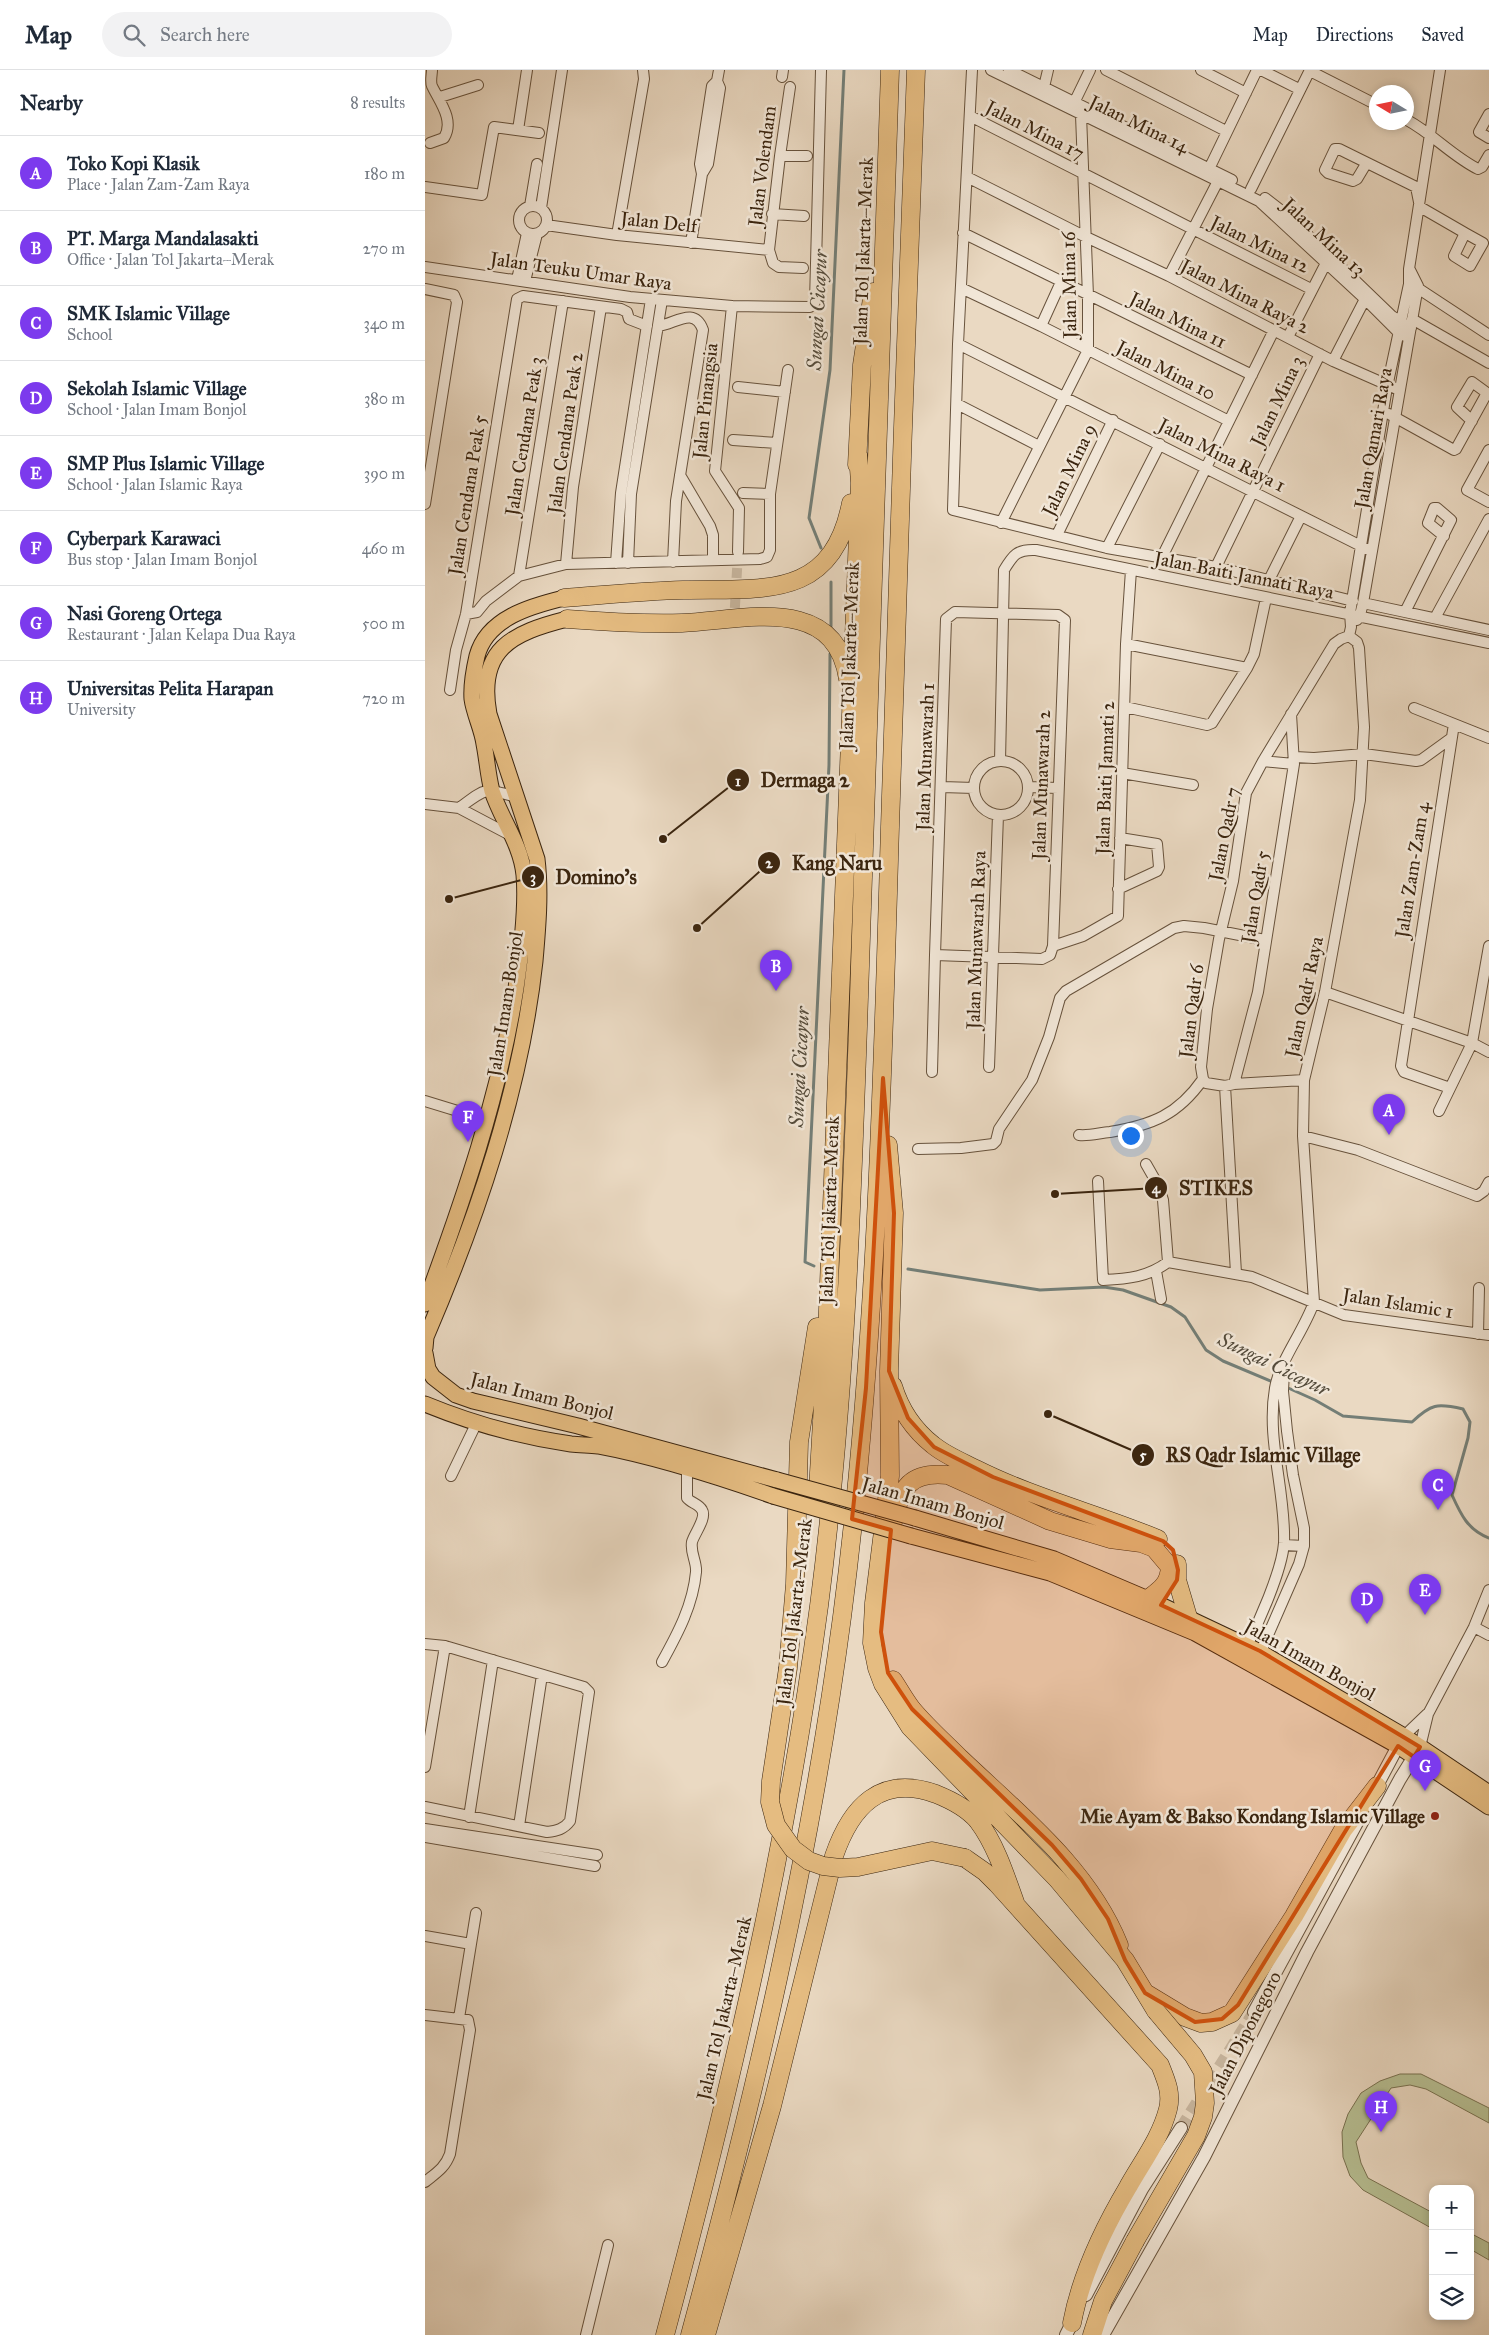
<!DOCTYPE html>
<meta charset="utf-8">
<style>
:root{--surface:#fff;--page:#f2f2f3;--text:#1f2937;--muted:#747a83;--line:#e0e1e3;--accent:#7c3aed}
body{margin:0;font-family:"IM FELL Great Primer",serif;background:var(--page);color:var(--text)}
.controls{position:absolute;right:15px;bottom:15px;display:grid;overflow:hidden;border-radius:10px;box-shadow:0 2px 8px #0003}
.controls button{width:45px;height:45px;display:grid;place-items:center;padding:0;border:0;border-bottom:1px solid var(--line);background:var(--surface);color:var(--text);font:25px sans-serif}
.compass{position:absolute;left:944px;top:15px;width:45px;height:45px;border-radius:50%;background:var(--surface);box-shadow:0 2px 8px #0003;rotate:280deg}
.you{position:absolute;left:705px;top:1065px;width:18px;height:18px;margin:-12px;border:4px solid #fff;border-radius:50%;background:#1a73e8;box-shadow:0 0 0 8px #1a73e833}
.badge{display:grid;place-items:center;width:32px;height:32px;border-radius:50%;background:var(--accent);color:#fff;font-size:16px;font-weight:700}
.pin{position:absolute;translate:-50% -41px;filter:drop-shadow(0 1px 2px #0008)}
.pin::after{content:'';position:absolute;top:26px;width:18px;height:15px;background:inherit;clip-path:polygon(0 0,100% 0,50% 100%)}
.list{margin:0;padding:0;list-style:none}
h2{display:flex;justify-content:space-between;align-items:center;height:65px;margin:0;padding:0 20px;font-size:21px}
h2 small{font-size:16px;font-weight:400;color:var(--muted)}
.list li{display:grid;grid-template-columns:32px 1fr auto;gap:15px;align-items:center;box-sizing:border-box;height:75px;padding:0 20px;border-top:1px solid var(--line)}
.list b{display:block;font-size:19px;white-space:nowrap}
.list p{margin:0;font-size:16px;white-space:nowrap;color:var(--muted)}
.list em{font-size:16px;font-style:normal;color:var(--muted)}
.icon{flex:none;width:28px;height:28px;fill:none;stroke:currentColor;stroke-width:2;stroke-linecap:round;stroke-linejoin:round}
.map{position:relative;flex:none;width:1064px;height:2265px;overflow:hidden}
header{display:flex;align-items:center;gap:30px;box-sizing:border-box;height:70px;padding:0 25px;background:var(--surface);border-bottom:1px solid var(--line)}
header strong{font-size:24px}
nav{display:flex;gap:28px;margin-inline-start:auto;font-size:18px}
.search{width:350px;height:45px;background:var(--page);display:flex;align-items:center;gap:12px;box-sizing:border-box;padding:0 18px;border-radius:28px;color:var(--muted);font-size:19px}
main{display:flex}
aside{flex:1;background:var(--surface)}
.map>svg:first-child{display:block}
.pitch{fill:#b7bf93;stroke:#797251}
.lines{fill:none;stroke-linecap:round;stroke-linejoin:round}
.stream{stroke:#747e76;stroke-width:3}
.minor-tunnel{stroke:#c7b59e;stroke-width:10;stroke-dasharray:10 5;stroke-linecap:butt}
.tertiary-tunnel{stroke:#c7b59e;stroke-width:12;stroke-dasharray:12 6;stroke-linecap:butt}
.minor-casing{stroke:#67523c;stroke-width:12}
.tertiary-casing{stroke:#67523c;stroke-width:14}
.primary-casing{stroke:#3b250f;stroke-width:17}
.motorway-casing{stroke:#3b250f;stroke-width:19}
.minor{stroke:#f1e6d7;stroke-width:10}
.tertiary{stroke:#f1e6d7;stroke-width:12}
.primary{stroke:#e5bc81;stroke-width:15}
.motorway{stroke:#e5bc81;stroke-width:18}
.primary-bridge-casing{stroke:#3b250f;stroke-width:17;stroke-linecap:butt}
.motorway-bridge-casing{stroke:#3b250f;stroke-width:19;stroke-linecap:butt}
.primary-bridge{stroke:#e5bc81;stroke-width:15}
.motorway-bridge{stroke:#e5bc81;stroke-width:18}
.marked{fill:#ce510c;fill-opacity:0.2;stroke:#ce510c;stroke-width:4;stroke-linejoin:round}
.poi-dot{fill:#8f2418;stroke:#f1e6d7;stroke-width:2}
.labels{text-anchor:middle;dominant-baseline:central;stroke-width:5;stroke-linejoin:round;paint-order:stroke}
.street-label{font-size:19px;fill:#3b250f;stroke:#f1e6d7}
.poi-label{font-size:19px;font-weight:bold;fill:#3b250f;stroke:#f1e6d7;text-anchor:end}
.water-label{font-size:20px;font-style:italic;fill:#534a3a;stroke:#f1e6d7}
.leader{fill:none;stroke:#3b250f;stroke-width:2}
.callout-dot{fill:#3b250f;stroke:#f1e6d7;stroke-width:2}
.mark-label{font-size:15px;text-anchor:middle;font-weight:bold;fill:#fff}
.callout-label{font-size:20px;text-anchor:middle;font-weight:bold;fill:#3b250f;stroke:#f1e6d7;stroke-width:5;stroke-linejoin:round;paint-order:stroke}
</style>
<header>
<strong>Map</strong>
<div class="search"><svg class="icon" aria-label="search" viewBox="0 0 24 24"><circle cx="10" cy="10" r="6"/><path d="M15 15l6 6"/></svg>Search here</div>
<nav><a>Map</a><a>Directions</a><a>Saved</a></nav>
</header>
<main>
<aside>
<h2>Nearby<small>8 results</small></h2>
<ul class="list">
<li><span class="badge">A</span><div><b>Toko Kopi Klasik</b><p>Place · Jalan Zam-Zam Raya</p></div><em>180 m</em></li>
<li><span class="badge">B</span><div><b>PT. Marga Mandalasakti</b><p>Office · Jalan Tol Jakarta–Merak</p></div><em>270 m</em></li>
<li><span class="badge">C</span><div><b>SMK Islamic Village</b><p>School</p></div><em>340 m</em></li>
<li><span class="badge">D</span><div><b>Sekolah Islamic Village</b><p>School · Jalan Imam Bonjol</p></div><em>380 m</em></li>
<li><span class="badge">E</span><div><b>SMP Plus Islamic Village</b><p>School · Jalan Islamic Raya</p></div><em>390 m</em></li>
<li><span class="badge">F</span><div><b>Cyberpark Karawaci</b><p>Bus stop · Jalan Imam Bonjol</p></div><em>460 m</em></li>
<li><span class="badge">G</span><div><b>Nasi Goreng Ortega</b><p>Restaurant · Jalan Kelapa Dua Raya</p></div><em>500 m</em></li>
<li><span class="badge">H</span><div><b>Universitas Pelita Harapan</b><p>University</p></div><em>720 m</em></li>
</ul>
</aside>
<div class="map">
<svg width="1064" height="2265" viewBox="0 0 1064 2265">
<rect width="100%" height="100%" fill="#ead9c2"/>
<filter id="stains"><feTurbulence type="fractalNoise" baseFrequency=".004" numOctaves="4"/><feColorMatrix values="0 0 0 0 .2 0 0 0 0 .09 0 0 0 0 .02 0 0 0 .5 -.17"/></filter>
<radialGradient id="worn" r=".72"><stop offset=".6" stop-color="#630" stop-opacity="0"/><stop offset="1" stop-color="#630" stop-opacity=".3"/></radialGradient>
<path class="pitch" d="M975 2004H996L1064 2038V2053L1001 2019 985 2015 966 2018 931 2072 936 2093 943 2108 1008 2143V2159L938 2120 925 2106 918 2087 917 2062 923 2044 936 2023 955 2011Z
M1045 2163 1064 2173V2190L1045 2179Z"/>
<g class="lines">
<path class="stream" d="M396 478 384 448 405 300 419 0
M406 556V512
M389 1196 380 1192 404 695 405 584
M483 1199 615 1220 679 1217 698 1220 746 1237 760 1247 781 1280 798 1291 848 1312
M861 1317 890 1330 918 1346 987 1352C1006 1334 1012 1333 1038 1339L1045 1352 1043 1368 1027 1425C1036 1445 1043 1460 1064 1468"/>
<path class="minor-tunnel" d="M309 553 313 483"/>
<path class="tertiary-tunnel" d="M756 2058 829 1942"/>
<g class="minor-casing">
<path id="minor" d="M547 0 533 274 528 440 682 478 791 497 928 531
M566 0 834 131 940 229 973 262 984 268
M584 0 807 110
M681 0 801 61
M776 0 821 23
M836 0 874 19
M885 1 952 35
M357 7 358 0
M365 17 355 86 344 180 348 193 354 197 378 198
M619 17 623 0
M15 27 53 15
M649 33 665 0
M1064 44 1054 62 1064 68
M545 46 886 219
M982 50C1008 64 1027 86 1053 99L1057 97 1064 85
M93 60 102 0
M5 73 19 68C30 50 14 31 7 16 5 11 7 5 7 0
M355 86H382
M941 94 932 109 928 111 903 103 900 100 910 79H914L991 117 995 137 1040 163 1029 186 1045 196 1058 173 1040 163
M784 99 832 0
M277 104 275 94 287 16 292 11 294 0
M542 107 661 167 744 206 908 291 974 320
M0 117 57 125 69 57 114 63
M826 119 885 0
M840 128 862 145 967 246 986 258
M94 150a14 14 0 1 1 28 0a14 14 0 1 1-28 0Z
M105 136 112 94
M116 138 137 0
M347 144 379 146
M121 155 192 165 344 180
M538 163 827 305
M192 165 219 9 218 0
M266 173 277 104 283 94 295 18 292 11
M0 197 205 227 307 236 385 237 390 232 396 0
M744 206 793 111
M92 210 102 163
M100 211 112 164
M988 215 1064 265
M536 218 616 256 802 350
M0 219 29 225 32 232 0 434
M307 236 290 401 314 438 313 482
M987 249 1064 293
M233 256C249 255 269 235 278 260L251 431 248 492
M616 256 636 212
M863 267 901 193
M533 274 946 481
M908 291 940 229
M313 317 360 322
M532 334 614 376
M964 344 1029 380 1031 379 1062 323 1047 312 1032 337 1047 351
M308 370 352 373
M1064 380 1042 420 1064 432
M255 405 285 456 288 465V490
M318 423 345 424
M576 453 663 280V226L656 45
M632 465 688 350
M682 478 735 374
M737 487 849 260
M191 493 196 423 226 229
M203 493 206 424 237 230
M141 494 148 417 176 237
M791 497 895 284
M94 506 138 231
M844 510 876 446
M938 533 1064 560
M530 542 633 545 640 550 628 876 625 885 617 889 510 885 521 549Z
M980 542 1026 450 1012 438H1009L1003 453 1019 466
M41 544 52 542 61 531 94 506 141 494 335 489 342 487 345 480V424L363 300
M1010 548 1064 449
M932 550 935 545 938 533 993 216 985 200
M924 566 926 557 925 543 962 317 984 214V199L1015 0
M701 574 822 598
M25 620 31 580 41 544 92 229 98 226 196 239 202 242 204 249 222 256
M700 637 782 655 787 653 822 598 829 584 841 528
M989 638 1064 668
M870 687 889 688 939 684 991 691 996 690 1025 669
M575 691 579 500C588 485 592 479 611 480L1064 573
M838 691 869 694
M549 718a27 27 0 1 1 54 0a27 27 0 1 1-54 0Z
M697 703 768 715
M517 717 549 718
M603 717 633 718
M0 734 34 738 87 766
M34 738C63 717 58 718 92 727
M693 819 732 801 734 797 732 774 695 768
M628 876 658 866 693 846 701 574 706 500
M900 922 1047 973 1064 982
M564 997 573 745
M507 1002 510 885
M879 1010 809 1014 800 1016 781 1013 778 1009 776 997 782 939 794 869 808 811 821 723 838 691 909 574 916 569 924 566
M809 1014 833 922 869 694 866 644
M800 1016 811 1203
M1025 1018 979 1002 976 996 1029 654
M0 1031 62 1050
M1014 1041 1047 973 1064 876
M654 1065C665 1066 674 1063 685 1062 727 1055 753 1045 778 1009
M878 1066 933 1080 1052 1126 1059 1121 1064 1112
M493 1079 536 1078 568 1074 571 1071 574 1059 607 1010 624 967 635 928 641 921 749 858 759 856 779 858 840 870
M721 1094 733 1115 738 1130 743 1192 827 1207 919 1245 1064 1265
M673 1111 678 1210C703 1209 723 1207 743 1192
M731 1201 736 1229
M1053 1264 1054 1218
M26 1406 52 1352
M859 1475 879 1476
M1049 1557 1064 1565
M0 1574 20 1576
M820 1580C833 1554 857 1501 859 1473 861 1422 841 1370 850 1318 855 1290 879 1261 889 1232L878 1066 879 1010 900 922 935 730 939 657 934 578 932 572 924 566
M833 1588 874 1494 879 1476V1458L868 1405 862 1361 858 1321 859 1301
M237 1592C253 1563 268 1535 271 1502 272 1492 265 1483 267 1472 269 1464 282 1448 277 1440 274 1434 266 1433 262 1428V1399
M979 1666 1002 1644
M995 1677 1003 1644 1049 1557 1064 1520
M0 1697 20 1576 159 1617 164 1622 145 1751C139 1759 132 1761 122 1762L0 1737
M44 1747 68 1590
M94 1756 117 1605
M0 1759 172 1785
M0 1767 170 1796
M0 1866 46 1874
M0 1945 43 1950 45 1960 25 2084C20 2098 11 2103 0 2112
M34 1948 51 1843
M161 2265 183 2175"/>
</g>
<g class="tertiary-casing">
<path id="tertiary" d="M948 1723 973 1676
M829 1942 934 1749
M661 2225 717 2119 756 2058
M641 2265 651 2245
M678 2265 779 2087 882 1882 975 1709 993 1680"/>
</g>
<g class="primary-casing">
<path id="primary" d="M0 1234C38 1131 74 1027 91 918 96 884 102 839 99 805 96 774 76 749 67 721 63 706 62 689 59 674 57 659 49 644 47 629 46 615 49 599 52 586 62 548 106 536 139 528
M0 1278 1 1267C52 1148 96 1020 110 891 113 857 116 822 112 789L64 644C52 579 87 563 142 549
M0 1283 3 1299 8 1307 31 1325 48 1331 153 1356 352 1410
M0 1334C46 1353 97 1367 146 1374 155 1375 164 1375 173 1376 232 1387 291 1406 348 1426
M490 1448 629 1489 723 1529 835 1582 979 1666 1064 1723
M486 1466 625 1503 770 1563 973 1676 1064 1737"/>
</g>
<g class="motorway-casing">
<path id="motorway" d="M432 395 437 295 448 222
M139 528C179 525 218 521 258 520 337 518 407 531 426 433
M142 549C181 552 218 554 257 553 316 551 410 522 423 609
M463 1075 469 1143 464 1301 465 1406 449 1533 447 1573 452 1598 458 1614 485 1657 632 1809 700 1890 731 1941
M468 1316C475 1339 489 1360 508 1375 520 1385 537 1392 551 1399 609 1428 673 1444 733 1469
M392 1437 402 1265 435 413 433 384
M468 1452C476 1417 485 1401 523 1405L625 1451 685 1469 716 1473 729 1478 745 1497C744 1514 736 1519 723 1529
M752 1494V1510L763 1547
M363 1598 370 1514 374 1372 392 1257
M468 1610C474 1619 480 1630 487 1639 501 1656 519 1672 535 1688 594 1744 663 1798 694 1875
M540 1788 560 1802 572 1814 735 1995C741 2010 747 2023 743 2039 736 2067 717 2092 703 2117 678 2159 656 2205 647 2253
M722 1924 760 1947 776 1953 787 1952 807 1943 869 1846 918 1760 952 1716
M240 2265C304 2025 361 1783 394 1536 424 1304 429 1070 437 837 446 558 456 279 465 0
M265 2265C329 2029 385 1790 417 1547 451 1286 457 1020 465 757 472 505 482 252 491 0
M281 2265 347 2036 409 1786C426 1737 455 1704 511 1724 526 1730 542 1738 553 1751 571 1775 581 1807 591 1835
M667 2265 678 2231 710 2171"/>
</g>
<use href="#minor" class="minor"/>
<use href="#tertiary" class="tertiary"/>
<use href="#primary" class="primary"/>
<use href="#motorway" class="motorway"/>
<g class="primary-bridge-casing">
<path id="primary-bridge" d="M352 1410 490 1448
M348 1426 486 1466"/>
</g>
<g class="motorway-bridge-casing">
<path id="motorway-bridge" d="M363 1598 346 1711 345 1732 351 1755 368 1779 384 1791 398 1796 415 1798 433 1797 507 1781 540 1788
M710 2171 771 2066 778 2047 780 2033 778 2002 768 1985 731 1941"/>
</g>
<use href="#primary-bridge" class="primary-bridge"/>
<use href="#motorway-bridge" class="motorway-bridge"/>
</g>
<path class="marked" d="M458 1008 469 1143 464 1301 483 1348 509 1377 568 1407 738 1471 748 1480 753 1500 752 1510 736 1535 835 1581 995 1677 989 1687 973 1676 813 1935 797 1949 770 1952 720 1923 700 1890 683 1849 656 1809 627 1775 487 1639 463 1603 456 1562 466 1460 427 1449 441 1318Z"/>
<circle class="poi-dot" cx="1010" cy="1746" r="5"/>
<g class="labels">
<g class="street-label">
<text transform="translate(714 54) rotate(26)">Jalan Mina 14</text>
<text transform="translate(610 60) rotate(27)">Jalan Mina 17</text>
<text transform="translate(337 96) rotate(-83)">Jalan Volendam</text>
<text transform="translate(234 152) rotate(6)">Jalan Delf</text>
<text transform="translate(899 167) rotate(43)">Jalan Mina 13</text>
<text transform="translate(835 174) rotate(26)">Jalan Mina 12</text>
<text transform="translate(438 181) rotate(-88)">Jalan Tol Jakarta–Merak</text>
<text transform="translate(156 201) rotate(8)">Jalan Teuku Umar Raya</text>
<text transform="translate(644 215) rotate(-91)">Jalan Mina 16</text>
<text transform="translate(820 226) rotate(27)">Jalan Mina Raya 2</text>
<text transform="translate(753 250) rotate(26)">Jalan Mina 11</text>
<text transform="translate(741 300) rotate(27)">Jalan Mina 10</text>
<text transform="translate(280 331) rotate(-84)">Jalan Pinangsia</text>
<text transform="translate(852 331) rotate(-64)">Jalan Mina 3</text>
<text transform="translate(140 363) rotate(-82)">Jalan Cendana Peak 2</text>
<text transform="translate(99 366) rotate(-81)">Jalan Cendana Peak 3</text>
<text transform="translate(948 368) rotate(-80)">Jalan Qamari Raya</text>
<text transform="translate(797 385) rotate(27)">Jalan Mina Raya 1</text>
<text transform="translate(644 400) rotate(-64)">Jalan Mina 9</text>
<text transform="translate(42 425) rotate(-81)">Jalan Cendana Peak 5</text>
<text transform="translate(819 505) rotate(11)">Jalan Baiti Jannati Raya</text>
<text transform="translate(424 586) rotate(-88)">Jalan Tol Jakarta–Merak</text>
<text transform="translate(500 687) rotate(-88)">Jalan Munawarah 1</text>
<text transform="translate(680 708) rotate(-88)">Jalan Baiti Jannati 2</text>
<text transform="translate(616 715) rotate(-88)">Jalan Munawarah 2</text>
<text transform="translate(799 764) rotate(-79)">Jalan Qadr 7</text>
<text transform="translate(987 800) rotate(-81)">Jalan Zam-Zam 4</text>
<text transform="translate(830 827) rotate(-81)">Jalan Qadr 5</text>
<text transform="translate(551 870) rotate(-88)">Jalan Munawarah Raya</text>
<text transform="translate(879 927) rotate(-78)">Jalan Qadr Raya</text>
<text transform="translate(80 934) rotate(-81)">Jalan Imam Bonjol</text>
<text transform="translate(766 941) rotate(-83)">Jalan Qadr 6</text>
<text transform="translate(404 1140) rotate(-88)">Jalan Tol Jakarta–Merak</text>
<text transform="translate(973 1233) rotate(9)">Jalan Islamic 1</text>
<text transform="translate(117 1326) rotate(14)">Jalan Imam Bonjol</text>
<text transform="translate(508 1433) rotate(16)">Jalan Imam Bonjol</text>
<text transform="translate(369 1542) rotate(-83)">Jalan Tol Jakarta–Merak</text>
<text transform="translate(885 1590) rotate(29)">Jalan Imam Bonjol</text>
<text transform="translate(299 1938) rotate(-77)">Jalan Tol Jakarta–Merak</text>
<text transform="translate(820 1963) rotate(-63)">Jalan Diponegoro</text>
</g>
<g class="poi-label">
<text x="1000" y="1746">Mie Ayam &amp; Bakso Kondang Islamic Village</text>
</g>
<g class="water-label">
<text transform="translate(392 240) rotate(-87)">Sungai Cicayur</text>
<text transform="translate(374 997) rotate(-87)">Sungai Cicayur</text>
<text transform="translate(849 1294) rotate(26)">Sungai Cicayur</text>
</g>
</g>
<path class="leader" d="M238 769L313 710M272 858L344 793M24 829L108 807M630 1124L731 1118M623 1344L718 1385"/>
<g class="callout-dot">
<circle cx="238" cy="769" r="5"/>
<circle cx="272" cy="858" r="5"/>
<circle cx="24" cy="829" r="5"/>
<circle cx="630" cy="1124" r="5"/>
<circle cx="623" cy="1344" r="5"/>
<circle cx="313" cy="710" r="12"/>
<circle cx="344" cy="793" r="12"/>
<circle cx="108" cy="807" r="12"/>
<circle cx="731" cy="1118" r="12"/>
<circle cx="718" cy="1385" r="12"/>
</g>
<g class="mark-label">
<text x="313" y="716">1</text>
<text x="344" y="798">2</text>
<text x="108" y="812">3</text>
<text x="731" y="1123">4</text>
<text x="718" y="1390">5</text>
</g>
<g class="callout-label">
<text x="380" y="717">Dermaga 2</text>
<text x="412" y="800">Kang Naru</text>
<text x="171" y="814">Domino's</text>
<text x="791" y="1125">STIKES</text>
<text x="838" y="1392">RS Qadr Islamic Village</text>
</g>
<rect width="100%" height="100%" filter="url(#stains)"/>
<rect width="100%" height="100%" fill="url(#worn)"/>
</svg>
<div class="controls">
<button>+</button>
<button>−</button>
<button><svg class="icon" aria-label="layers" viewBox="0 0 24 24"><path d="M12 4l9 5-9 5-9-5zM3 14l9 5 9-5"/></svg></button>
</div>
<svg class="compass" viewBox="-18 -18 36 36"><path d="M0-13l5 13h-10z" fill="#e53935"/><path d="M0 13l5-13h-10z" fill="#747a83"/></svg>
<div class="you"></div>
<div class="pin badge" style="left:964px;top:1065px">A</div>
<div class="pin badge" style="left:351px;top:921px">B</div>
<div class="pin badge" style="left:1013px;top:1440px">C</div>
<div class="pin badge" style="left:942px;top:1554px">D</div>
<div class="pin badge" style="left:1000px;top:1545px">E</div>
<div class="pin badge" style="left:43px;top:1072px">F</div>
<div class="pin badge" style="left:1000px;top:1721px">G</div>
<div class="pin badge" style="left:956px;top:2062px">H</div>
</div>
</main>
